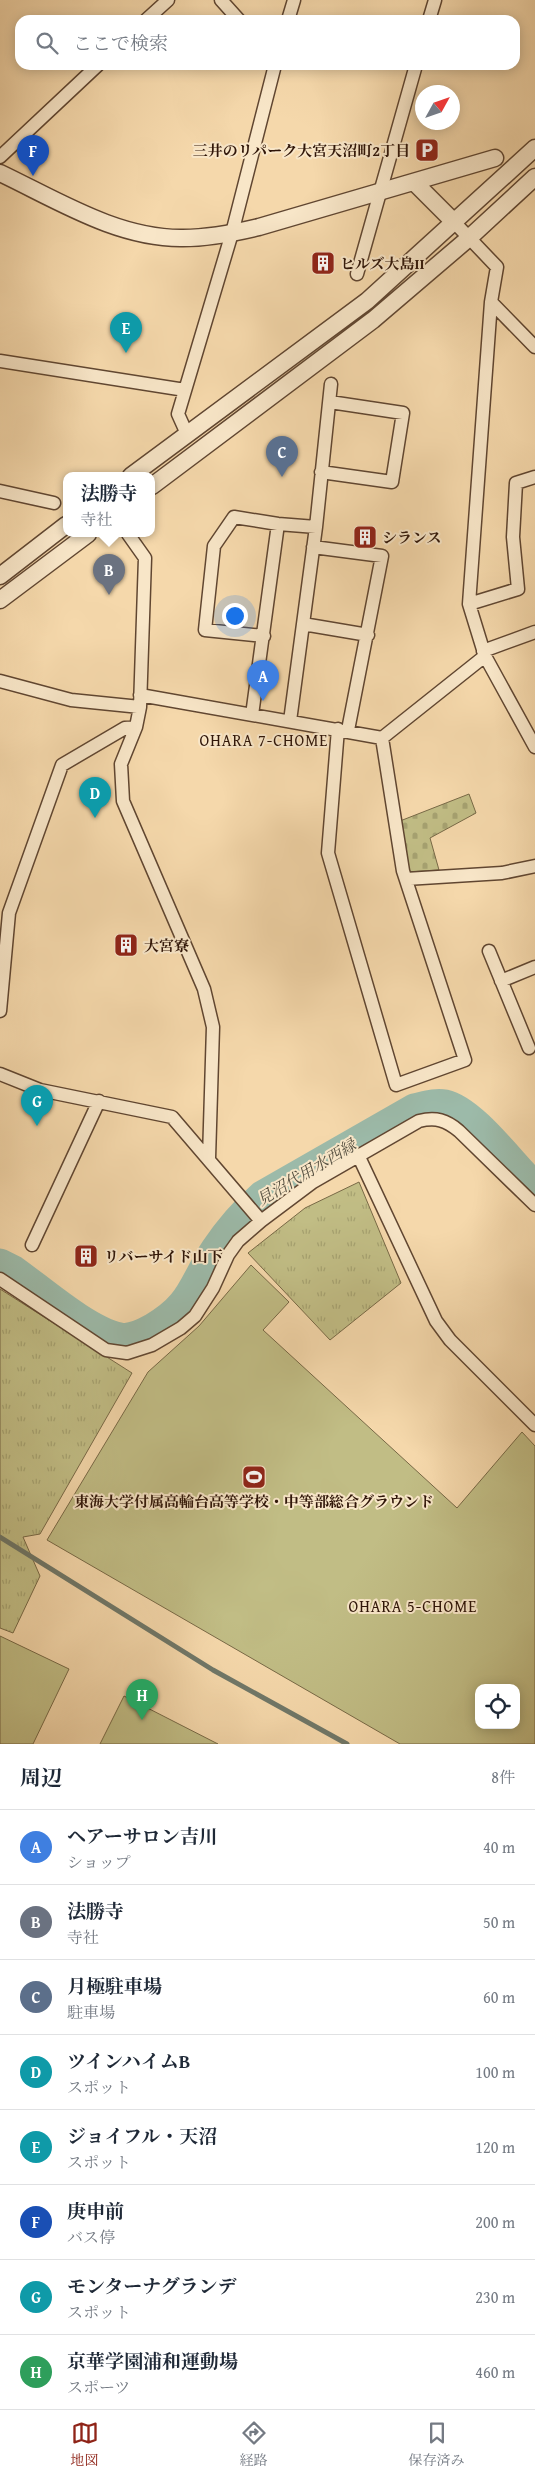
<!DOCTYPE html>
<html lang="ja">
<meta charset="utf-8">
<style>
:root{--surface:#fff;--page:#f2f2f3;--text:#1f2937;--muted:#747a83;--line:#e0e1e3;--accent:#8f2418}
body{margin:0;font-family:"Gentium Book Plus","Noto Serif JP",serif;background:var(--page);color:var(--text)}
.controls{position:absolute;right:15px;bottom:15px;display:grid;overflow:hidden;border-radius:10px;box-shadow:0 2px 12px #0003}
.controls button{width:45px;height:45px;display:grid;place-items:center;padding:0;border:0;border-bottom:1px solid var(--line);background:var(--surface);color:var(--text);font:25px sans-serif}
.compass{position:absolute;left:415px;top:85px;width:45px;height:45px;border-radius:50%;background:var(--surface);box-shadow:0 2px 12px #0003;rotate:50deg}
.you{position:absolute;left:234px;top:615px;width:18px;height:18px;margin:-12px;border:4px solid #fff;border-radius:50%;background:#1a73e8;box-shadow:0 0 0 8px #1a73e833}
.badge{display:grid;place-items:center;width:32px;height:32px;border-radius:50%;background:var(--accent);color:#fff;font-size:16px;font-weight:700}
.pin{position:absolute;translate:-50% -41px;filter:drop-shadow(0 1px 2px #0008)}
.pin::after{content:'';position:absolute;top:26px;width:18px;height:15px;background:inherit;clip-path:polygon(0 0,100% 0,50% 100%)}
.popup{position:absolute;left:63px;top:472px;width:92px;height:65px;box-sizing:border-box;display:grid;place-content:center;border-radius:10px;background:var(--surface);filter:drop-shadow(0 1px 4px #0005);font-size:16px;white-space:nowrap;color:var(--muted)}
.popup b{font-size:19px;color:var(--text)}
.popup::after{content:'';position:absolute;left:50%;top:100%;margin-left:-10px;border:10px solid transparent;border-top-color:var(--surface)}
.list{margin:0;padding:0;list-style:none}
h2{display:flex;justify-content:space-between;align-items:center;height:65px;margin:0;padding:0 20px;font-size:21px}
h2 small{font-size:16px;font-weight:400;color:var(--muted)}
.list li{display:grid;grid-template-columns:32px 1fr auto;gap:15px;align-items:center;box-sizing:border-box;height:75px;padding:0 20px;border-top:1px solid var(--line)}
.list b{display:block;font-size:19px;white-space:nowrap}
.list p{margin:0;font-size:16px;white-space:nowrap;color:var(--muted)}
.list em{font-size:16px;font-style:normal;color:var(--muted)}
.icon{flex:none;width:28px;height:28px;fill:none;stroke:currentColor;stroke-width:2;stroke-linecap:round;stroke-linejoin:round}
.map{position:relative;flex:none;width:535px;height:1744px;overflow:hidden}
.search{position:absolute;background:var(--surface);box-shadow:0 2px 12px #0003;left:15px;right:15px;top:15px;height:55px;display:flex;align-items:center;gap:12px;box-sizing:border-box;padding:0 18px;border-radius:15px;color:var(--muted);font-size:19px}
.sheet{height:665px;background:var(--surface)}
nav{display:flex;justify-content:space-around;align-items:center;box-sizing:border-box;height:70px;border-top:1px solid var(--line);background:var(--surface);font-size:14px;color:var(--muted)}
nav a{display:grid;justify-items:center;gap:2px}
nav .on{color:var(--accent)}
.map>svg:first-child{display:block}
.grass{fill:url(#grass-tufts);stroke:#786946}
.cemetery{fill:url(#cemetery-stones);stroke:#786946}
.pitch{fill:#c1bd85;stroke:#786946;fill-rule:evenodd}
.lines{fill:none;stroke-linecap:round;stroke-linejoin:round}
.stream{stroke:#707869;stroke-width:5}
.river{stroke:#9cbaa9;stroke-width:29}
.minor-casing{stroke:#604631;stroke-width:15}
.tertiary-casing{stroke:#604631;stroke-width:19}
.minor{stroke:#f8e6c8;stroke-width:12}
.tertiary{stroke:#f8e6c8;stroke-width:16}
.labels{text-anchor:middle;dominant-baseline:central;stroke-width:4;stroke-linejoin:round;paint-order:stroke}
.poi-label{font-size:15px;font-weight:bold;fill:#2f1508;stroke:#f8e6c8;text-anchor:start}
.neighbourhood-label{font-size:16px;letter-spacing:1px;fill:#2f1508;stroke:#f8e6c8}
.water-label{font-size:16px;font-style:italic;fill:#554f40;stroke:#f8e6c8}
</style>
<div class="map">
<svg width="535" height="1744" viewBox="0 0 535 1744">
<defs>
<pattern id="grass-tufts" width="24" height="20" patternUnits="userSpaceOnUse" patternTransform="scale(1.25)"><rect width="24" height="20" fill="#c1bd85"/><path d="M3 7l-1-3M5 7V3M7 7l1-3M15 17l-1-3M17 17v-4M19 17l1-3" fill="none" stroke="#a6a271"/></pattern>
<pattern id="cemetery-stones" width="16" height="16" patternUnits="userSpaceOnUse" patternTransform="scale(1.25)"><rect width="16" height="16" fill="#c1bd85"/><path d="M2 7V4a2 2 0 0 1 4 0v3zM10 15v-3a2 2 0 0 1 4 0v3z" fill="#a6a271"/></pattern>
</defs>
<rect width="100%" height="100%" fill="#f5d8ab"/>
<filter id="stains"><feTurbulence type="fractalNoise" baseFrequency=".004" numOctaves="4"/><feColorMatrix values="0 0 0 0 .2 0 0 0 0 .09 0 0 0 0 .02 0 0 0 .5 -.17"/></filter>
<radialGradient id="worn" r=".72"><stop offset=".6" stop-color="#630" stop-opacity="0"/><stop offset="1" stop-color="#630" stop-opacity=".3"/></radialGradient>
<path class="grass" d="M359 1182 401 1283 330 1340 248 1253 305 1208Z
M0 1289 132 1373 40 1534 23 1537 40 1576 13 1633 0 1628Z"/>
<path class="cemetery" d="M469 794 476 813 430 838 439 870 408 872 400 821Z"/>
<path class="pitch" d="M251 1265 289 1302 263 1330 457 1508 522 1432 535 1446V1744H400L47 1540 148 1372 199 1326ZM479 1688H516V1725H479Z
M0 1636 69 1669 33 1744H0Z
M124 1696 218 1744H100Z"/>
<g class="lines">
<path class="stream" d="M0 1537 213 1670 347 1744"/>
<path class="river" d="M0 1263 14 1270C41 1289 88 1331 120 1337 130 1339 143 1333 152 1328 193 1304 191 1285 215 1249 229 1228 244 1211 262 1195L414 1108C424 1106 435 1102 445 1104 473 1110 513 1165 535 1186"/>
<g class="minor-casing">
<path id="minor" d="M221 0 239 20
M146 20 168 0
M288 20 294 0
M429 20 435 0
M0 157 98 65
M454 222 497 267 491 302 469 604 485 656 535 747
M357 274 416 65
M491 302 535 347
M0 361 185 390
M187 434 178 414 232 233 275 65
M321 472 392 482 403 413 330 402
M0 491 54 503
M128 534 145 558 140 707 136 727 121 764 123 801 204 989 213 1027 209 1158
M313 547 382 556 348 730
M469 604 518 589 513 537 516 483 535 477
M303 624 368 635
M264 636 205 630 214 546 234 517 278 524 316 527
M483 651 535 632
M0 681 71 700 140 707
M140 695 382 738 485 656
M252 715 278 524
M290 721 316 527 331 384
M338 729 328 853 396 1085 465 1060 403 871 382 738
M406 879 502 873 535 866
M489 951 529 1048
M501 981 535 967
M0 1011 9 913 62 765 125 728 136 727
M0 1074 40 1090 172 1117 261 1221
M359 1157 436 1321 450 1340 535 1425
M32 1245 99 1101
M0 1279 106 1350 127 1353 152 1345 181 1328 195 1316 213 1288 228 1255 238 1241 261 1221 313 1182 419 1121C436 1117 446 1120 459 1131L535 1205"/>
</g>
<g class="tertiary-casing">
<path id="tertiary" d="M0 173C57 200 118 239 183 238 209 238 234 233 259 227L495 158
M414 182 454 222
M131 476 367 301 535 148
M152 486 373 320 469 238 535 177
M0 576 66 525
M0 600 88 534"/>
</g>
<use href="#minor" class="minor"/>
<use href="#tertiary" class="tertiary"/>
</g>
<defs>
<g id="parking-square" transform="scale(1.25)"><rect x="-9" y="-9" width="18" height="18" rx="4" fill="#8f2418" stroke="#f8e6c8"/><path d="M-3.5-5.5H1a3.5 3.5 0 0 1 0 7H-1V5.5H-3.5ZM-1-3.4V-.6H.8a1.4 1.4 0 0 0 0-2.8Z" fill="#fff"/></g>
<g id="building-square" transform="scale(1.25)"><rect x="-9" y="-9" width="18" height="18" rx="4" fill="#8f2418" stroke="#f8e6c8"/><path d="M-4-6H4V6H1V3H-1V6H-4ZM-2.5-4.3h1.7v1.8h-1.7ZM.8-4.3h1.7v1.8H.8ZM-2.5-1h1.7V.8h-1.7ZM.8-1h1.7V.8H.8Z" fill="#fff"/></g>
<g id="stadium-square" transform="scale(1.25)"><rect x="-9" y="-9" width="18" height="18" rx="4" fill="#8f2418" stroke="#f8e6c8"/><path d="M0-5a6.5 5 0 1 0 0 10a6.5 5 0 1 0 0-10ZM-3.5-1.8h7v3.6h-7Z" fill="#fff"/></g>
</defs>
<g fill-rule="evenodd">
<use href="#parking-square" x="427" y="150"/>
<use href="#building-square" x="323" y="263"/>
<use href="#building-square" x="365" y="537"/>
<use href="#building-square" x="126" y="945"/>
<use href="#building-square" x="86" y="1256"/>
<use href="#stadium-square" x="254" y="1477"/>
</g>
<g class="labels">
<g class="poi-label">
<text x="410" y="150" text-anchor="end">三井のリパーク大宮天沼町2丁目</text>
<text x="340" y="263">ヒルズ大島Ⅱ</text>
<text x="382" y="537">シランス</text>
<text x="144" y="945">大宮寮</text>
<text x="104" y="1256">リバーサイド山下</text>
<text x="254" y="1501" text-anchor="middle">東海大学付属高輪台高等学校・中等部総合グラウンド</text>
</g>
<g class="neighbourhood-label">
<text x="264" y="740">OHARA 7-CHOME</text>
<text x="413" y="1606">OHARA 5-CHOME</text>
</g>
<g class="water-label">
<text transform="translate(306 1172) rotate(-31)">見沼代用水西縁</text>
</g>
</g>
<rect width="100%" height="100%" filter="url(#stains)"/>
<rect width="100%" height="100%" fill="url(#worn)"/>
</svg>
<div class="controls">
<button><svg class="icon" aria-label="locate" viewBox="0 0 24 24"><circle cx="12" cy="12" r="6"/><path d="M12 2v4M12 18v4M2 12h4M18 12h4"/></svg></button>
</div>
<svg class="compass" viewBox="-18 -18 36 36"><path d="M0-13l5 13h-10z" fill="#e53935"/><path d="M0 13l5-13h-10z" fill="#747a83"/></svg>
<div class="you"></div>
<div class="pin badge" style="left:263px;top:701px;background:#3f7fe0">A</div>
<div class="pin badge" style="left:109px;top:595px;background:#6b7280">B</div>
<div class="popup"><b>法勝寺</b>寺社</div>
<div class="pin badge" style="left:282px;top:477px;background:#5c6f8a">C</div>
<div class="pin badge" style="left:95px;top:818px;background:#0f9aa8">D</div>
<div class="pin badge" style="left:126px;top:353px;background:#0f9aa8">E</div>
<div class="pin badge" style="left:33px;top:176px;background:#1a4fb4">F</div>
<div class="pin badge" style="left:37px;top:1126px;background:#0f9aa8">G</div>
<div class="pin badge" style="left:142px;top:1720px;background:#2e9e5b">H</div>
<div class="search"><svg class="icon" aria-label="search" viewBox="0 0 24 24"><circle cx="10" cy="10" r="6"/><path d="M15 15l6 6"/></svg>ここで検索</div>
</div>
<section class="sheet">
<h2>周辺<small>8件</small></h2>
<ul class="list">
<li><span class="badge" style="background:#3f7fe0">A</span><div><b>ヘアーサロン吉川</b><p>ショップ</p></div><em>40 m</em></li>
<li><span class="badge" style="background:#6b7280">B</span><div><b>法勝寺</b><p>寺社</p></div><em>50 m</em></li>
<li><span class="badge" style="background:#5c6f8a">C</span><div><b>月極駐車場</b><p>駐車場</p></div><em>60 m</em></li>
<li><span class="badge" style="background:#0f9aa8">D</span><div><b>ツインハイムB</b><p>スポット</p></div><em>100 m</em></li>
<li><span class="badge" style="background:#0f9aa8">E</span><div><b>ジョイフル・天沼</b><p>スポット</p></div><em>120 m</em></li>
<li><span class="badge" style="background:#1a4fb4">F</span><div><b>庚申前</b><p>バス停</p></div><em>200 m</em></li>
<li><span class="badge" style="background:#0f9aa8">G</span><div><b>モンターナグランデ</b><p>スポット</p></div><em>230 m</em></li>
<li><span class="badge" style="background:#2e9e5b">H</span><div><b>京華学園浦和運動場</b><p>スポーツ</p></div><em>460 m</em></li>
</ul>
</section>
<nav>
<a class="on"><svg class="icon" aria-label="map" viewBox="0 0 24 24"><path d="M3 6l6-2 6 2 6-2v14l-6 2-6-2-6 2zM9 4v14M15 6v14"/></svg>地図</a>
<a><svg class="icon" aria-label="directions" viewBox="0 0 24 24"><path d="M12 3l9 9-9 9-9-9zM9 14v-3h6M13 9l2 2-2 2"/></svg>経路</a>
<a><svg class="icon" aria-label="saved" viewBox="0 0 24 24"><path d="M7 4h10v16l-5-4-5 4z"/></svg>保存済み</a>
</nav>
